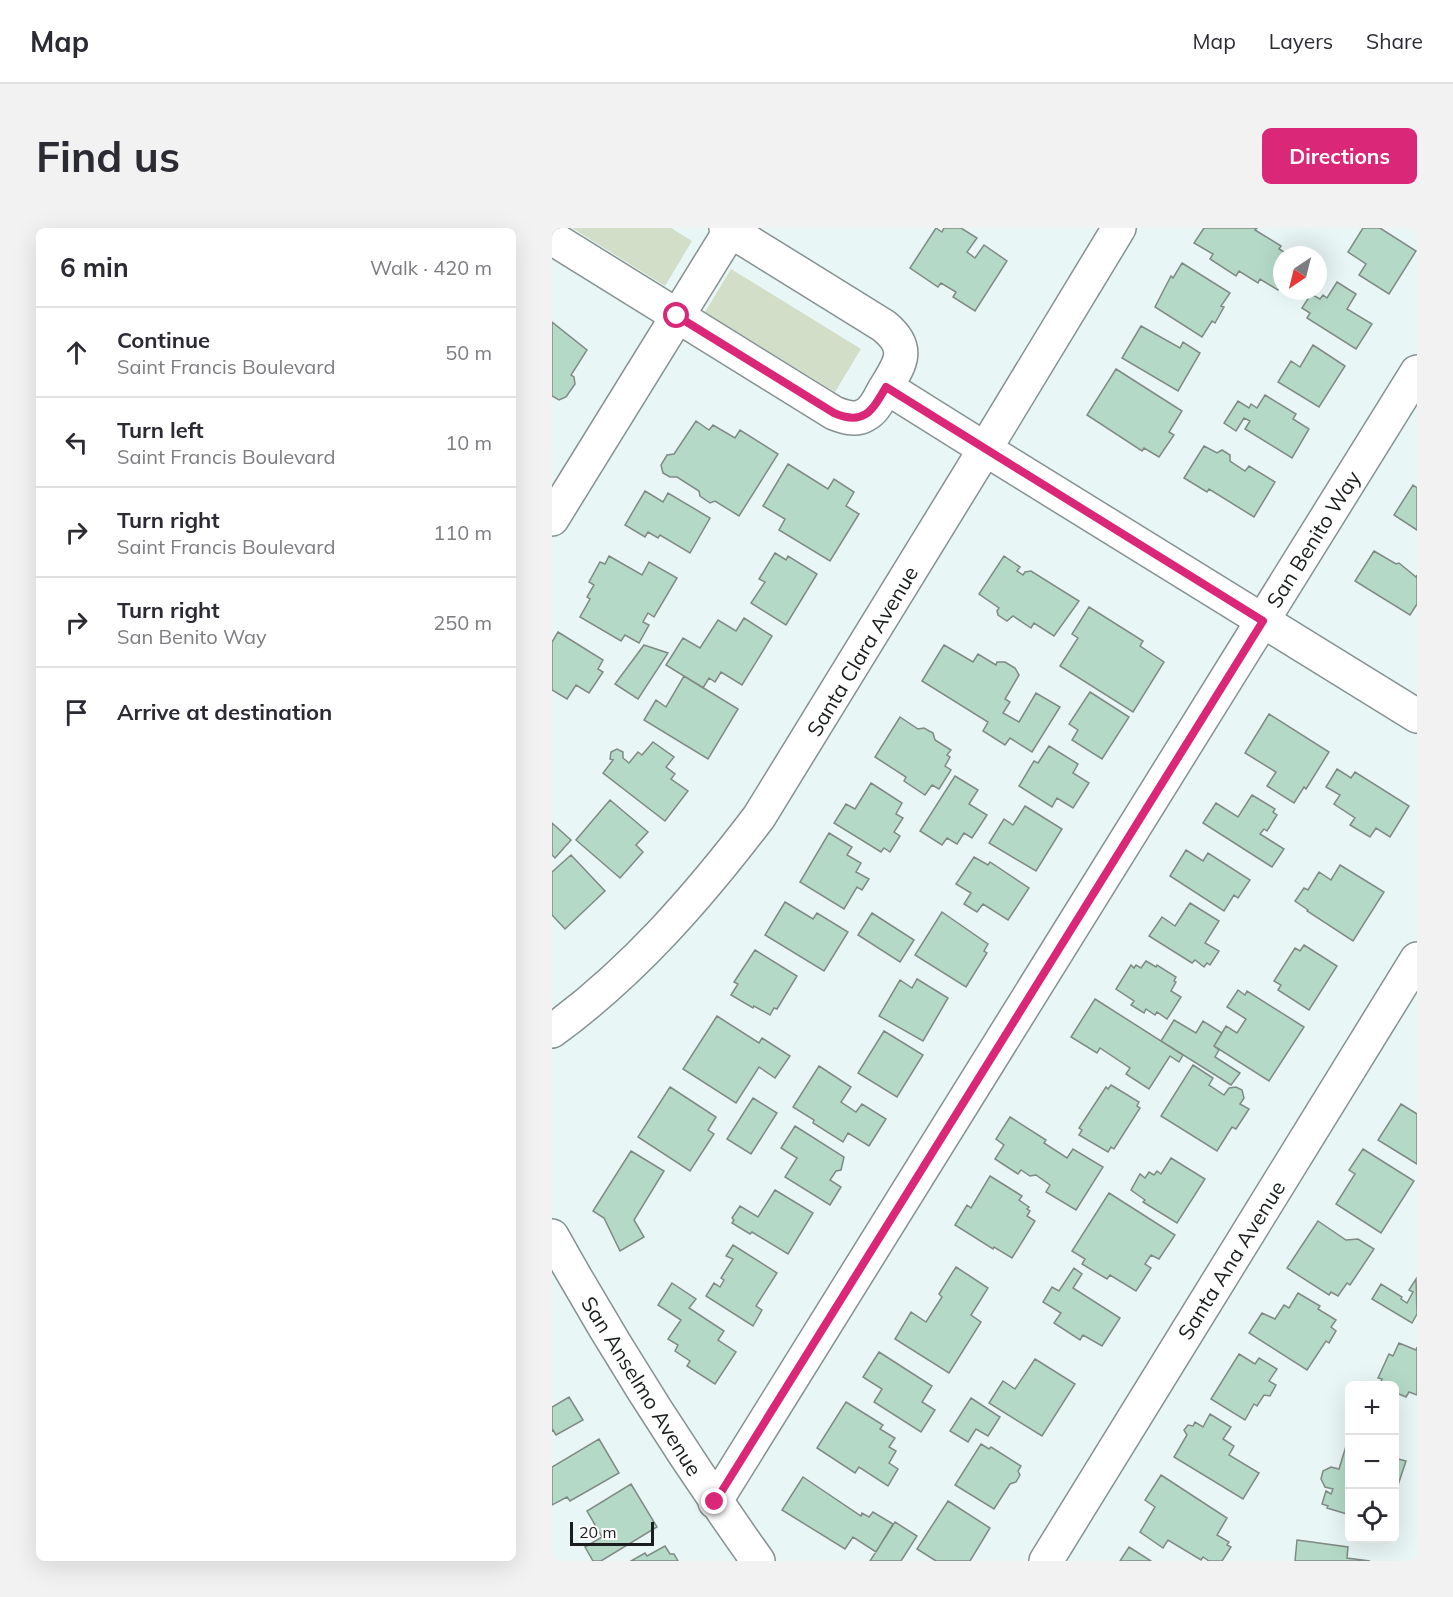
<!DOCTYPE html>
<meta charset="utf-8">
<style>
:root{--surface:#fff;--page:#f2f2f3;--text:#2b2b33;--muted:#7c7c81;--line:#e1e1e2;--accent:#db2777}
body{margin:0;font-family:Mulish,sans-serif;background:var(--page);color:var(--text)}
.controls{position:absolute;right:18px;bottom:18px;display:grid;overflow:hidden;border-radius:9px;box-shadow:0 6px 24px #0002}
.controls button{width:54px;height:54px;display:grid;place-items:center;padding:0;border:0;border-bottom:2px solid var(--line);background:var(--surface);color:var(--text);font:30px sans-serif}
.compass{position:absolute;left:721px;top:18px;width:54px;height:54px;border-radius:50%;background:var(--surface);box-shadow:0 6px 24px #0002;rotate:215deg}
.scale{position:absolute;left:18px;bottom:15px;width:84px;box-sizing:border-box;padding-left:6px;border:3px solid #191d1d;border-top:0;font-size:16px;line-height:21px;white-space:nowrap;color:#191d1d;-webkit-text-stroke:4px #fff;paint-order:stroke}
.stop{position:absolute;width:18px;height:18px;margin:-14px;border:4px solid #db2777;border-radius:50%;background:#fff}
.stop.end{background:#db2777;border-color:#fff;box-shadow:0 2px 6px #0008}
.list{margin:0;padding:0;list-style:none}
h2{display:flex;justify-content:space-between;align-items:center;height:78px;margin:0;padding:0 24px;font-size:26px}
h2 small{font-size:20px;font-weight:400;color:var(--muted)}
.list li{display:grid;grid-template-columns:39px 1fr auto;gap:18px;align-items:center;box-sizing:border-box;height:90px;padding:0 24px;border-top:2px solid var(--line)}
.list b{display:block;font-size:22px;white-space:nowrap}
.list p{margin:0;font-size:20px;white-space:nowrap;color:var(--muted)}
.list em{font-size:20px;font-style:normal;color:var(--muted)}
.icon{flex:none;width:33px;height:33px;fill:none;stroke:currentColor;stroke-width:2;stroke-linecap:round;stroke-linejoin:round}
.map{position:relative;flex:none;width:865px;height:1333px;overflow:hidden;border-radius:9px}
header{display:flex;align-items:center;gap:36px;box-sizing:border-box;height:84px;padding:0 30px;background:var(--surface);border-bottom:2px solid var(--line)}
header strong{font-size:28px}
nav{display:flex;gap:33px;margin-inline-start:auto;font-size:21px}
.intro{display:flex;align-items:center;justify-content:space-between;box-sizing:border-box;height:144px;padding:0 36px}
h1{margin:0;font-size:42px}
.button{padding:15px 27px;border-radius:9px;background:var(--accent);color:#fff;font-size:21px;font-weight:700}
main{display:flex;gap:36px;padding:0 36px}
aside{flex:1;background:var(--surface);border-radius:9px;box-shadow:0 6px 24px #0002}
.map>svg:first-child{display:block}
.green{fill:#d2dec8}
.building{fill:#b4d9c6;stroke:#808a85;stroke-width:1.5}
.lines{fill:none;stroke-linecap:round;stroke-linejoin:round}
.minor-casing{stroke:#869191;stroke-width:36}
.major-casing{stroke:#869191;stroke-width:36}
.minor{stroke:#fff;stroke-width:33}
.major{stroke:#fff;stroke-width:33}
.route{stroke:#db2777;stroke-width:8}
.labels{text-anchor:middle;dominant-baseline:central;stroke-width:6;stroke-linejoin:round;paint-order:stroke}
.street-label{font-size:21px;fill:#191d1d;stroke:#fff}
</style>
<header>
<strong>Map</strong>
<nav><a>Map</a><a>Layers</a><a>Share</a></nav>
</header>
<div class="intro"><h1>Find us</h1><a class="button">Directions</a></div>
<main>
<aside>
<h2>6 min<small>Walk · 420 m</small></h2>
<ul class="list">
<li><svg class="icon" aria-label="ahead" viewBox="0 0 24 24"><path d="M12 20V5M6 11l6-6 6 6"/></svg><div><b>Continue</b><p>Saint Francis Boulevard</p></div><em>50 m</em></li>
<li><svg class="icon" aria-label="left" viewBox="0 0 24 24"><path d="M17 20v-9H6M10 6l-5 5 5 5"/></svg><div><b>Turn left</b><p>Saint Francis Boulevard</p></div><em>10 m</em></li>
<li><svg class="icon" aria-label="right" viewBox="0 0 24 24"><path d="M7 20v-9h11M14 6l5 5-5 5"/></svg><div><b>Turn right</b><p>Saint Francis Boulevard</p></div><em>110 m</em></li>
<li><svg class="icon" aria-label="right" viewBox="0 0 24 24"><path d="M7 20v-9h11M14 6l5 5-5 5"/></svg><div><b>Turn right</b><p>San Benito Way</p></div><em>250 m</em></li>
<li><svg class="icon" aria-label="arrive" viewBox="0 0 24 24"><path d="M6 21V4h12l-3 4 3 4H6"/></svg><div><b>Arrive at destination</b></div></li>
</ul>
</aside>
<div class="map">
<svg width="865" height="1333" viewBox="0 0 865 1333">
<rect width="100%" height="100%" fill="#e9f6f6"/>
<path class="green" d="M20 0H119L140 13 113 58Z
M179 41 309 121 283 164 153 84Z"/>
<path class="building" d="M384 0 390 4 392 0H409L425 10 415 24 423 30 432 17 455 33 423 83 401 69 404 64 389 55 386 59 358 40Z
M652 0H705L703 2 729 18 727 21 737 27H730V56L726 62 708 51 706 55 687 43 684 48 658 31 661 26 642 15Z
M811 0H828L864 23 837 66 807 47 814 36 796 24Z
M630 35 678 65 669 78 672 79 663 95 660 93 650 109 603 79 619 48 621 50Z
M785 54 804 66 795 81 820 96 804 121 755 90 758 85 750 80 759 66 768 71 771 67 775 70Z
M0 94 35 122 19 147 22 149 23 156 14 169 7 172 0 168Z
M589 98 628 120 631 114 648 125 626 163 570 130Z
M761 117 793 138 767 179 726 154 739 133 748 139Z
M564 141 630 183 617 204 622 207 607 229 592 220 590 223 535 187Z
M713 167 744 186 741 191 757 201 740 230 693 201 698 193 692 190 684 203 672 195 686 173 697 180 699 176 705 180Z
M144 193 157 202 161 197 183 210 188 202 226 226 187 288 163 273 158 275 148 268 147 263 125 249H118L111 245 109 237 115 227 122 226Z
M652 218 665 225 670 222 678 227V233L693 243 697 238 723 254 702 289 657 261 655 264 632 250Z
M236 236 276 261 282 251 302 264 294 278 307 286 278 333 227 302 233 291 211 278Z
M861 257 865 260V302L842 287Z
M93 263 111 274 116 265 158 290 138 325 108 307 106 310 96 304 93 309 73 297Z
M822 323 844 336 847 335 864 349 865 347V376L858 387 803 353Z
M223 325 234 332 236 328 265 346 234 397 199 375 213 354 207 351Z
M57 328 90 347 97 334 125 350 102 389 96 385 91 394 97 397 87 415 73 407 69 413 28 389 38 371 35 369 42 357 37 354 48 334 53 336Z
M452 328 468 339 465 343 471 347 473 344 479 343 527 373 502 408 482 395 479 400 461 388 455 393 446 387 445 383 447 380 427 366Z
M537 379 591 413 588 418 612 434 581 484 508 438 526 410 520 406Z
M192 390 220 408 190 457 169 444 163 454 157 450 151 460 114 437 131 410 148 420 166 392 184 403Z
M6 404 51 432 46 441 51 444 37 465 24 457 15 471 0 462V414Z
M92 417 116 425 86 471 63 456Z
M392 417 421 434 426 426 444 437 445 434H453L463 440 467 447 453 471 458 474 451 485 467 494 484 465 508 479 480 524 458 510 453 517 431 503 436 494 370 453Z
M132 448 186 481 156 531 92 492 104 472 114 479Z
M538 464 577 489 550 531 520 512 526 502 517 496Z
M717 486 777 524 754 561 752 559 742 575 715 558 724 544 693 525Z
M348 489 366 501 372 500 381 505 383 512 399 522 395 527 398 529 393 538 399 542 387 561 380 557 373 567 352 553 354 549 323 529Z
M101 514 122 529 114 539 123 546 119 551 136 563 113 593 51 545 61 532 58 531 59 524 65 521 71 524V530L77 535 86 524 90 527Z
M497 518 526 536 521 545 537 555 521 580 505 570 500 579 467 558 482 533 486 535Z
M785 541 799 550 803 544 857 578 838 609 824 600 818 609 798 597 803 590 782 576 788 567 774 559Z
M403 548 426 562 417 576 435 587 420 610 412 605 405 616 395 610 390 617 368 603Z
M319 555 350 575 344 586 351 590 342 604 348 608 338 624 332 620 329 624 282 595 294 576 303 581Z
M700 567 723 581 721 584 725 587 715 603 712 601 708 606 732 621 720 639 651 595 664 575 686 589Z
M58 572 96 604 84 617 91 624 68 650 24 612Z
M473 578 510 601 484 643 437 615 452 591 461 597Z
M0 595 19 612 3 630 0 627Z
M277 605 300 619 295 627 309 635 304 644 317 651 310 662 305 659 292 681 248 654Z
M634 622 651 633 656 625 698 652 686 670 682 667 672 683 618 648Z
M19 627 53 663 13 701 0 687V644Z
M422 629 436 637 438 634 477 660 456 692 431 676 425 684 412 676 419 665 404 656Z
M788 637 832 664 801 713 755 683 756 682 743 673 752 660 756 662 767 644 779 652Z
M233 674 261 691 265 685 296 704 272 743 213 707Z
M638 675 667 693 653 715 667 723 658 737 655 735 652 739 643 732 640 735 597 708 610 689 623 698Z
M390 684 436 716 432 723 435 725 414 759 363 727Z
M320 685 362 712 348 734 306 707Z
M752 717 785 738 757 782 726 762 729 757 722 753 743 720 748 723Z
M203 722 245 748 225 781 222 780 218 787 202 778 201 780 179 767 186 756 182 754Z
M594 733 604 739 605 737 624 749 622 753 624 754 619 763 629 769 615 791 605 784 603 787 594 781 592 785 579 777 582 773 564 761 579 737 582 740 584 737 589 740Z
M365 751 396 770 371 813 327 788 348 752 360 760Z
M686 762 693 767 695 763 752 799 717 853 662 818 674 798 685 805 694 791 675 779Z
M543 771 631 827 627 834 618 828 597 861 574 846 578 840 548 820 545 825 519 809Z
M165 788 207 815 210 810 238 828 223 850 207 839 184 875 131 841Z
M622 792 644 805 651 793 670 805 662 818 667 822 663 829 688 845 679 857 609 813Z
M332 803 371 827 345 869 306 845Z
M641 837 661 850 657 857 672 867 677 860 684 859 690 862 692 870 688 876 697 881 684 901 680 899 665 923 609 888Z
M267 838 299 859 289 874 304 884 310 876 334 891 317 918 296 905 291 914 261 895 262 892 241 879Z
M559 857 587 874 585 878 588 880 562 921 559 919 556 924 527 907 530 902 527 900 554 859 556 861Z
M118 859 164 889 156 902 162 906 138 943 86 909Z
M201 870 225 885 199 926 175 911Z
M849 876 865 886V936L826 912Z
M458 889 494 912 492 915 515 930 521 921 551 939 524 982 494 964 498 957 484 947 478 948 469 942 466 946 443 931 452 917 444 911Z
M243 898 292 929 289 942 284 943 278 952 289 959 278 977 233 949 245 930 229 920Z
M811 921 862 953 829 1005 784 976 803 946 797 942Z
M79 923 112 943 82 992 92 1009 68 1023 52 990 41 983Z
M619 930 653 951 625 995 591 974 593 972 579 962 588 946 593 950 597 944 602 947 605 943 609 946Z
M438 948 470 968 467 972 477 979 475 981 478 983 475 988 483 993 460 1030 442 1019 441 1021 403 997 415 977 419 980Z
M223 962 261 985 236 1026 200 1004 198 1006 180 995 182 992 180 990 188 978 206 989Z
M557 965 623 1007 607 1031 599 1027 593 1036 599 1040 584 1063 558 1047 555 1051 530 1036 533 1031 520 1023Z
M766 993 794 1012 806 1011 822 1021 798 1057 795 1055 786 1068 779 1064 777 1067 735 1040Z
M181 1017 225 1045 204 1078 210 1082 201 1098 154 1068 162 1055 168 1059 172 1052 169 1050 181 1031 174 1028Z
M404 1039 436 1060 419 1087 429 1094 397 1145 343 1111 359 1084 374 1094 390 1069 387 1066Z
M522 1040 530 1046 521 1060 568 1090 550 1118 531 1107 528 1112 502 1095 509 1085 491 1074 500 1059 507 1063Z
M864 1051 865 1086 860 1095 820 1071 829 1056 850 1069 849 1071 855 1075 861 1064 857 1062Z
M120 1055 144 1071 137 1080 172 1103 166 1112 184 1124 163 1156 135 1138 138 1133 123 1123 126 1117 116 1111 129 1092 106 1077Z
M746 1065 768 1078 766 1081 784 1092 779 1099 784 1103 777 1115 774 1113 755 1142 697 1105 710 1085 723 1091 732 1077 737 1080Z
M847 1115 864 1122 865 1119V1167L857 1164 854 1169 842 1164V1158L828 1157 830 1151 826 1150 837 1126 841 1128Z
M327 1124 380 1158 370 1174 383 1182 369 1204 322 1174 330 1161 311 1149Z
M687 1126 703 1136 707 1130 725 1141 717 1153 724 1157 718 1168 712 1167 705 1178 702 1176 693 1192 659 1171Z
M483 1131 523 1156 490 1208 437 1175 451 1153 463 1161Z
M17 1169 31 1192 4 1207 1 1202 0 1203V1179Z
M419 1170 448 1189 436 1208 424 1201 416 1214 398 1203Z
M294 1174 331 1197 328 1201 343 1210 337 1219 344 1223 337 1235 346 1241 336 1258 307 1239 303 1245 265 1220Z
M658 1186 679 1199 671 1211 682 1218 677 1227 707 1245 691 1271 622 1229 635 1207 632 1202 636 1197 641 1198 643 1194 651 1199Z
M47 1211 67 1245 18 1273 15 1269 0 1277V1239Z
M795 1215H798V1287L775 1280 776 1278 770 1276 774 1263 779 1266 781 1261 773 1259 769 1251 771 1243 779 1239 787 1241Z
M429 1216 437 1221 439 1219 469 1238 466 1243 468 1247 464 1254 458 1256 442 1281 403 1257Z
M842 1230 854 1233 846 1257 842 1255Z
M609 1247 675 1290 665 1307 677 1314 675 1317 679 1319 670 1333H657L651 1329 649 1332 616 1312 611 1320 588 1304 603 1279 593 1272Z
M251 1249 309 1288 310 1285 317 1289 321 1284 341 1296 324 1324 301 1309 293 1321 230 1282Z
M79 1256 105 1299 49 1333H41L33 1319 50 1309 35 1283Z
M396 1273 438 1300 418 1333H384L365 1321Z
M343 1294 365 1308 349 1333H318Z
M745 1312 796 1319 795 1330 818 1333H743Z
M113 1318 118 1326H122L126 1333H79L93 1325 95 1328Z
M577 1319 599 1333H568Z"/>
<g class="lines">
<g class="minor-casing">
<path id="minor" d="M0 10 282 185C292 189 303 193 313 187 323 182 327 171 332 162 348 136 360 121 332 98L174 0
M0 291 180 0
M0 803C81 744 147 668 207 589L433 221 334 159
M0 1008C63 1121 131 1228 206 1333
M163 1274 865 144
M494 1333 865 731"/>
</g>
<g class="major-casing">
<path id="major" d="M567 0 433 221 865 488"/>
</g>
<use href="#minor" class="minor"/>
<use href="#major" class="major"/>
</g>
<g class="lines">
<path class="route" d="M125 88 282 185C312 198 320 183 334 159L711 393 163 1274"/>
</g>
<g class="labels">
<g class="street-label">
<text transform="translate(761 311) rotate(-58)">San Benito Way</text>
<text transform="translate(310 423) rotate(-59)">Santa Clara Avenue</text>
<text transform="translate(679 1032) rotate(-58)">Santa Ana Avenue</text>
<text transform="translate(90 1158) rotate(58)">San Anselmo Avenue</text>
</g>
</g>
</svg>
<div class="controls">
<button>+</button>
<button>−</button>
<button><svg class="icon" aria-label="locate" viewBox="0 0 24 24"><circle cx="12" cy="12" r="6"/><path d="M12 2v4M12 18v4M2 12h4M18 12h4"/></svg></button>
</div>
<svg class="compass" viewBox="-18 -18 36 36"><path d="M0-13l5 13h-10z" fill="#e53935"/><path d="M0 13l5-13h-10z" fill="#7c7c81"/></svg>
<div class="scale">20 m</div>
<div class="stop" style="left:125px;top:88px"></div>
<div class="stop end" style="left:163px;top:1274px"></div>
</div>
</main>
